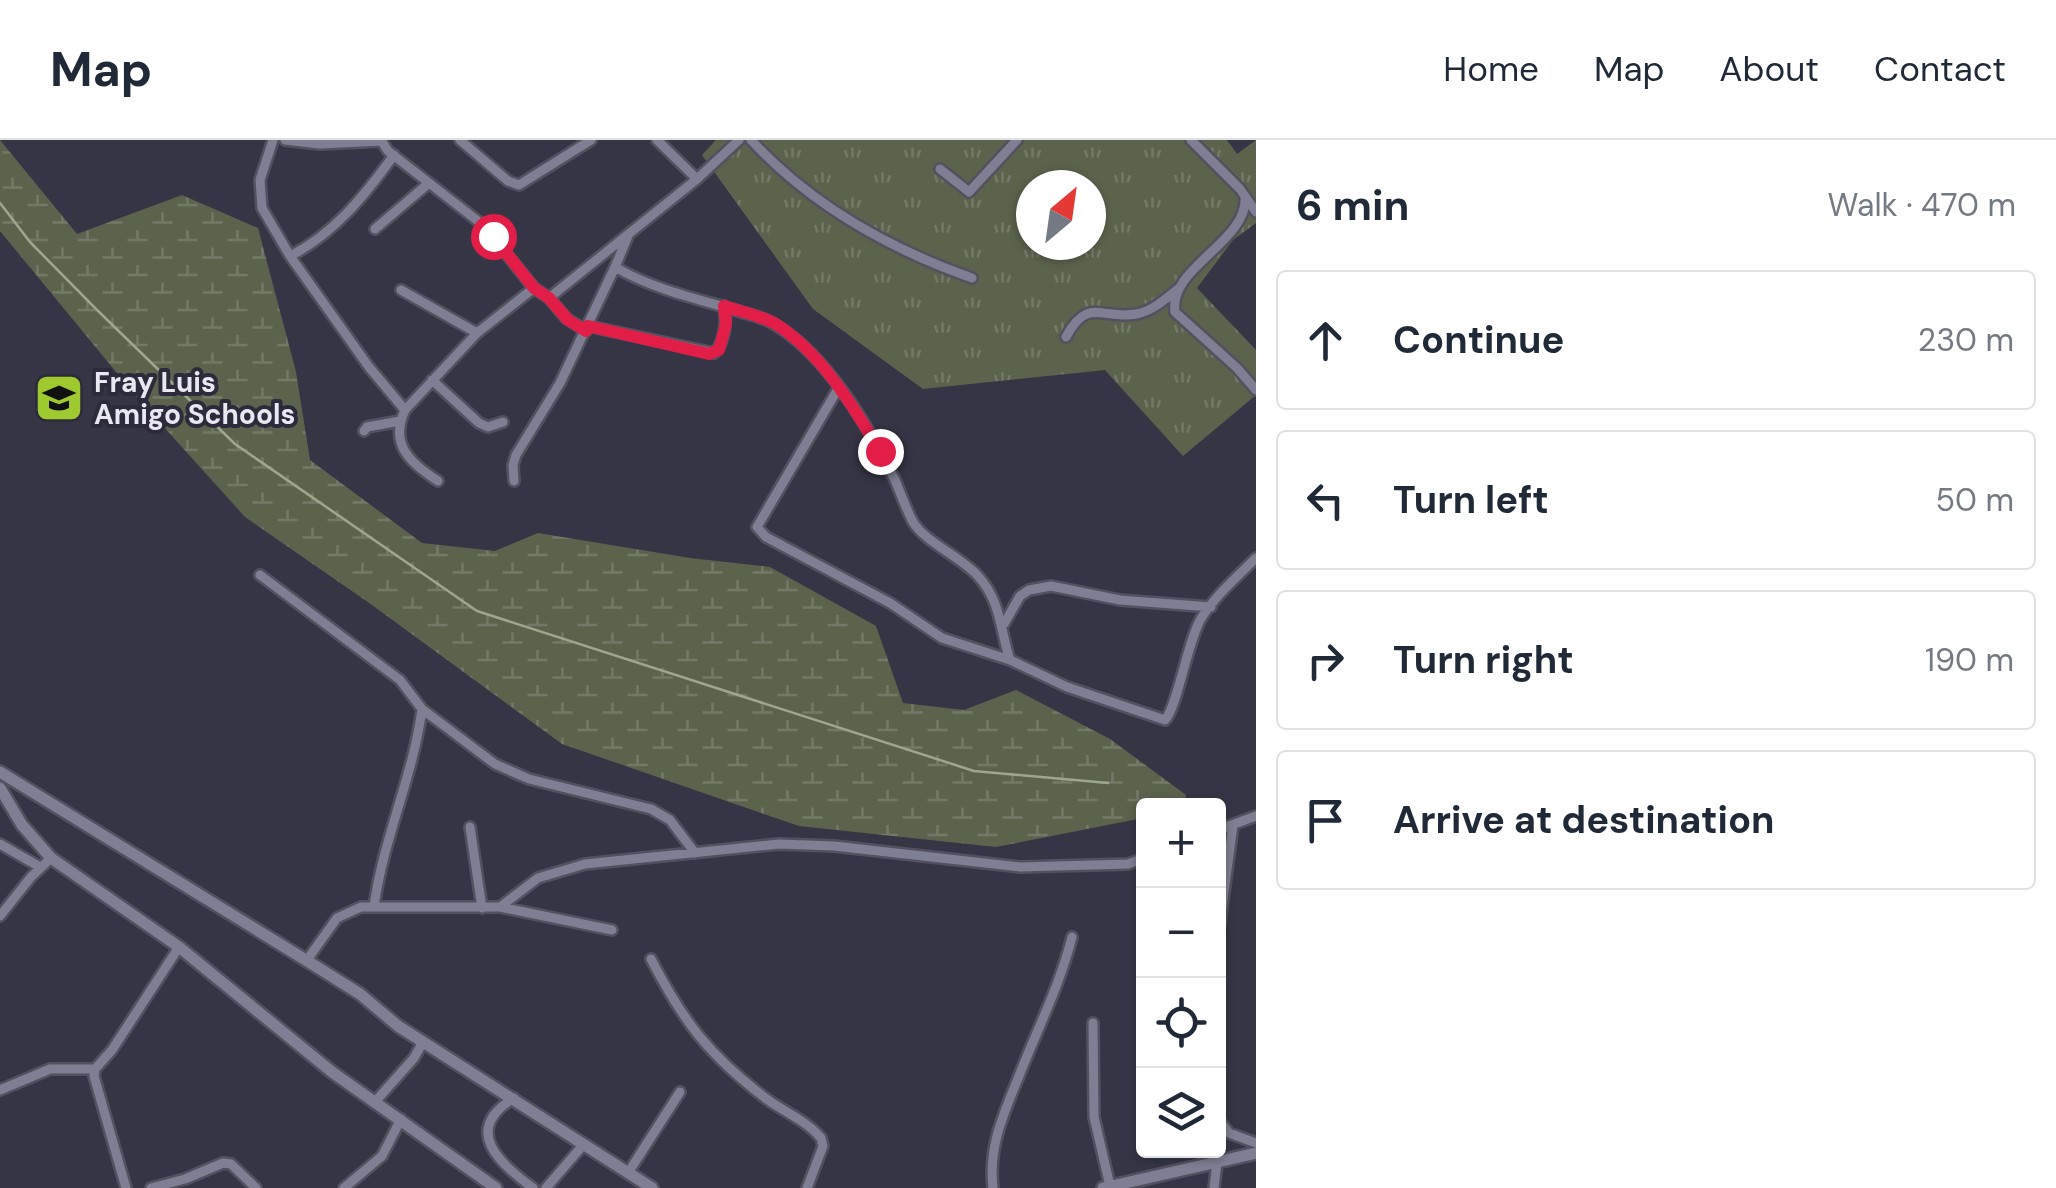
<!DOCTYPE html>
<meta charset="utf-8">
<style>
:root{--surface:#fff;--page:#f6f6f7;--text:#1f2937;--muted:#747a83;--line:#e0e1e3}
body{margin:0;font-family:"DM Sans",sans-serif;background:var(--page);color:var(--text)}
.controls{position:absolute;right:30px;bottom:30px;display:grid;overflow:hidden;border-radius:10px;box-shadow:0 2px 8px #0004}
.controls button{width:90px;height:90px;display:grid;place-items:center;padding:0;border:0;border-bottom:2px solid var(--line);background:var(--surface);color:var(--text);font:50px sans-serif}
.compass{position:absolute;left:1016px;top:30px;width:90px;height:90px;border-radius:50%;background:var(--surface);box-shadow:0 2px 8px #0004;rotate:29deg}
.stop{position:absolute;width:30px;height:30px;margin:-22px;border:8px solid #e11d48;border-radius:50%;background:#fff}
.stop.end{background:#e11d48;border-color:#fff;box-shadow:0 2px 10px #0008}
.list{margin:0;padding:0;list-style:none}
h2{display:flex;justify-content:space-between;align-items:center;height:130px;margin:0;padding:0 40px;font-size:42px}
h2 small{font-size:32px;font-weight:400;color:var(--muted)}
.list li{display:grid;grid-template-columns:65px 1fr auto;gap:30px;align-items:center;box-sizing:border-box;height:140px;margin:0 20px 20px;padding:0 20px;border:2px solid var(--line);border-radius:10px}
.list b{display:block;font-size:38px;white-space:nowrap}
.list em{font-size:32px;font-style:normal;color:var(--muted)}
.icon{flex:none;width:55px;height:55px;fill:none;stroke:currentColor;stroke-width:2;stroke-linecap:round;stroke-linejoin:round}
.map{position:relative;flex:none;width:1256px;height:1048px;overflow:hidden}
header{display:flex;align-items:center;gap:60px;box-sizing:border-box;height:140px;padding:0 50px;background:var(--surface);border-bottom:2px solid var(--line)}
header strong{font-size:48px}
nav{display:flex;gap:55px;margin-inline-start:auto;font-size:35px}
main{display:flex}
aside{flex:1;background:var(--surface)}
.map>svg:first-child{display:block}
.grass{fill:url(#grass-tufts);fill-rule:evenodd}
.wetland{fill:url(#wetland-marsh)}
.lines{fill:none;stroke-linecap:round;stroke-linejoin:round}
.stream{stroke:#9da790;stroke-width:2.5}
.street-casing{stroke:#53515f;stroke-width:14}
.secondary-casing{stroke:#53515f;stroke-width:16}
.street{stroke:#7f7e92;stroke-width:9}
.secondary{stroke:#7f7e92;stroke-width:11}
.route{stroke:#e11d48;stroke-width:12}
.labels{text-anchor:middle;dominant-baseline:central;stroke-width:8;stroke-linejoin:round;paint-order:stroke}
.poi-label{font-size:28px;font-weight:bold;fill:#e8e7f2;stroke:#2c2b3b;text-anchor:start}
</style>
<header>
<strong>Map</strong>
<nav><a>Home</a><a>Map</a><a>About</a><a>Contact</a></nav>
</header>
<main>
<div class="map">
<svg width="1256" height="1048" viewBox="0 0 1256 1048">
<defs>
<pattern id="grass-tufts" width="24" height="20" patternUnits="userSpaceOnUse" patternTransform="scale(2.5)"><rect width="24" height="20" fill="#5b634d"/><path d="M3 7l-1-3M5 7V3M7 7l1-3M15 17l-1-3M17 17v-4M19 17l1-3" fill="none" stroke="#737967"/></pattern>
<pattern id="wetland-marsh" width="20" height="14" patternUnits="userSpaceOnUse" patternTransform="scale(2.5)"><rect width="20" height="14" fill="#5b634d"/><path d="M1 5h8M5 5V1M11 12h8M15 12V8" fill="none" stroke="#737967"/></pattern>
</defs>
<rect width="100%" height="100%" fill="#363546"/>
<path class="grass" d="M716 0H1227L1237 14 1256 0V83L1233 100 1197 148 1256 210V255L1183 316 1105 230 923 249 813 169 702 15ZM1031 45H1091V105H1031Z"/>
<path class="wetland" d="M0 0 77 94 182 55 258 88 296 232 310 320 422 403 495 411 538 393 690 418 770 427 876 486 903 563 964 570 1016 550 1110 599 1186 655 1185 665 1144 666 1143 678 996 707 799 686 562 604 372 465 245 377 135 255 0 91Z"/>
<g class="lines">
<path class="stream" d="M0 63 30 102 96 169 235 304 477 471 974 631 1108 643"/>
<g class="street-casing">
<path id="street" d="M273 0 260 40 262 68 290 116 369 227 405 270
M285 0 320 4 381 1
M381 0 388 11 483 85 534 148 549 158 697 39 739 0
M460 0 508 41 519 45 591 0
M657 0 697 39
M751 0C811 65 890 109 972 138
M1191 0 1240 49 1256 72
M940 29 969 52 1017 0
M1245 56C1249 102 1168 127 1175 172L1237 228 1256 250
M375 89 429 43
M628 96 615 127C652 149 698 159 738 171 751 175 763 177 774 184 827 215 868 286 895 340 901 354 906 369 913 382 925 402 961 417 978 436 1001 461 1000 490 1010 520
M290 116C334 94 365 55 394 15
M401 150 477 193 534 148
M549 158 566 178 586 191
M588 186 714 213C725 202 727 182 724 166
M1066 197C1088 156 1102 180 1136 174 1153 171 1165 159 1178 149
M432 240 479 283 488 287 503 282
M839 247 757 387 766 397 890 463 942 498 1010 520 1067 547 1165 580C1177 569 1188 498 1202 477 1216 455 1238 436 1256 418
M364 291 367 287 400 281
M438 341C410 323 389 304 405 270L477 193
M514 341 513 325 516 315 560 243 615 127
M260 435 400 540 422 569 495 624 529 639 651 669 670 680 695 713
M1004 484 1020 456 1029 450 1051 446 1120 460 1211 467
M470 687 482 768
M1218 690 1256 676
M0 704 40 727
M374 767C383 699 413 637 422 569
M500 767 538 738 585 724 779 704 834 706 1020 727 1128 724 1144 718
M0 776 31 737 51 718
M1218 797 1233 685
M651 819C683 881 708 914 764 957 782 971 806 980 821 998L823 1006 807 1048
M307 820 337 778 361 767H500L612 790
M1093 883 1094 977 1110 1046
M95 929 94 936 126 1048
M0 950 50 929H95L112 910 179 807
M514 958C461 990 500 1024 533 1048
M374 963 414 918 423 902
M1218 979 1229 993 1256 1003
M628 1033 680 952
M151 1048 185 1039 223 1023 231 1024 256 1048
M344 1048 382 1016 401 979
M546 1048 584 1004
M993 1048C988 1007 1004 973 1019 936 1037 890 1060 845 1072 797
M1214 1048 1217 1022"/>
</g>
<g class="secondary-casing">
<path id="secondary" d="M0 632 309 822 360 854 398 886 652 1048
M0 648 22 685 51 718 179 807 332 932 496 1048
M1103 1048 1256 1013"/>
</g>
<use href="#street" class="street"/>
<use href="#secondary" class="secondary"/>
</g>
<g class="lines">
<path class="route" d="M493 96 534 148 549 158 568 180 586 191 588 186 709 214 719 210 726 184 724 166C741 172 760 175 776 184 821 213 853 266 880 311"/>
</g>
<defs>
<g id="school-square" transform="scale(2.5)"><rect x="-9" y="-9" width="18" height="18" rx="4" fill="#9eca2f" stroke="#2c2b3b"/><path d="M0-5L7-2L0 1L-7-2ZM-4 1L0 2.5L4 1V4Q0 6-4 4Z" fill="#111"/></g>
</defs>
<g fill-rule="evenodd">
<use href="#school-square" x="59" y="258"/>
</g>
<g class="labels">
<g class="poi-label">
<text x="94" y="242">Fray Luis<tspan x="94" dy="32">Amigo Schools</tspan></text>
</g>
</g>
</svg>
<div class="controls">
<button>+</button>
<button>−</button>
<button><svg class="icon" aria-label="locate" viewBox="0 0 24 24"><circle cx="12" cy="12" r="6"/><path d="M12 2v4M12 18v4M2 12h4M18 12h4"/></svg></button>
<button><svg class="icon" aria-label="layers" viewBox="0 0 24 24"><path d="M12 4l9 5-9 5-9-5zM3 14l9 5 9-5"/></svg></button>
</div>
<svg class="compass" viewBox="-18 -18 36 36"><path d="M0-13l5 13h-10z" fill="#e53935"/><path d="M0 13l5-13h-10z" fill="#747a83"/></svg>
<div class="stop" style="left:493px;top:96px"></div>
<div class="stop end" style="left:880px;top:311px"></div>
</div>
<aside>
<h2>6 min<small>Walk · 470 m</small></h2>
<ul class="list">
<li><svg class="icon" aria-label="ahead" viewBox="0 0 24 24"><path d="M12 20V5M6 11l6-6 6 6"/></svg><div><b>Continue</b></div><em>230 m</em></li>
<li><svg class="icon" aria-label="left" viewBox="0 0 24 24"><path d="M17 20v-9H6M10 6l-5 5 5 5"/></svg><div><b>Turn left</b></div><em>50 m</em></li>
<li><svg class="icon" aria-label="right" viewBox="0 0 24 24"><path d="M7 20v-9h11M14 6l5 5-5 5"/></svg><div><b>Turn right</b></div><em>190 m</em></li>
<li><svg class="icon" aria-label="arrive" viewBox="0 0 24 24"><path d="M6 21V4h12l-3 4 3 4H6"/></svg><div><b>Arrive at destination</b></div></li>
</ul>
</aside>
</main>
